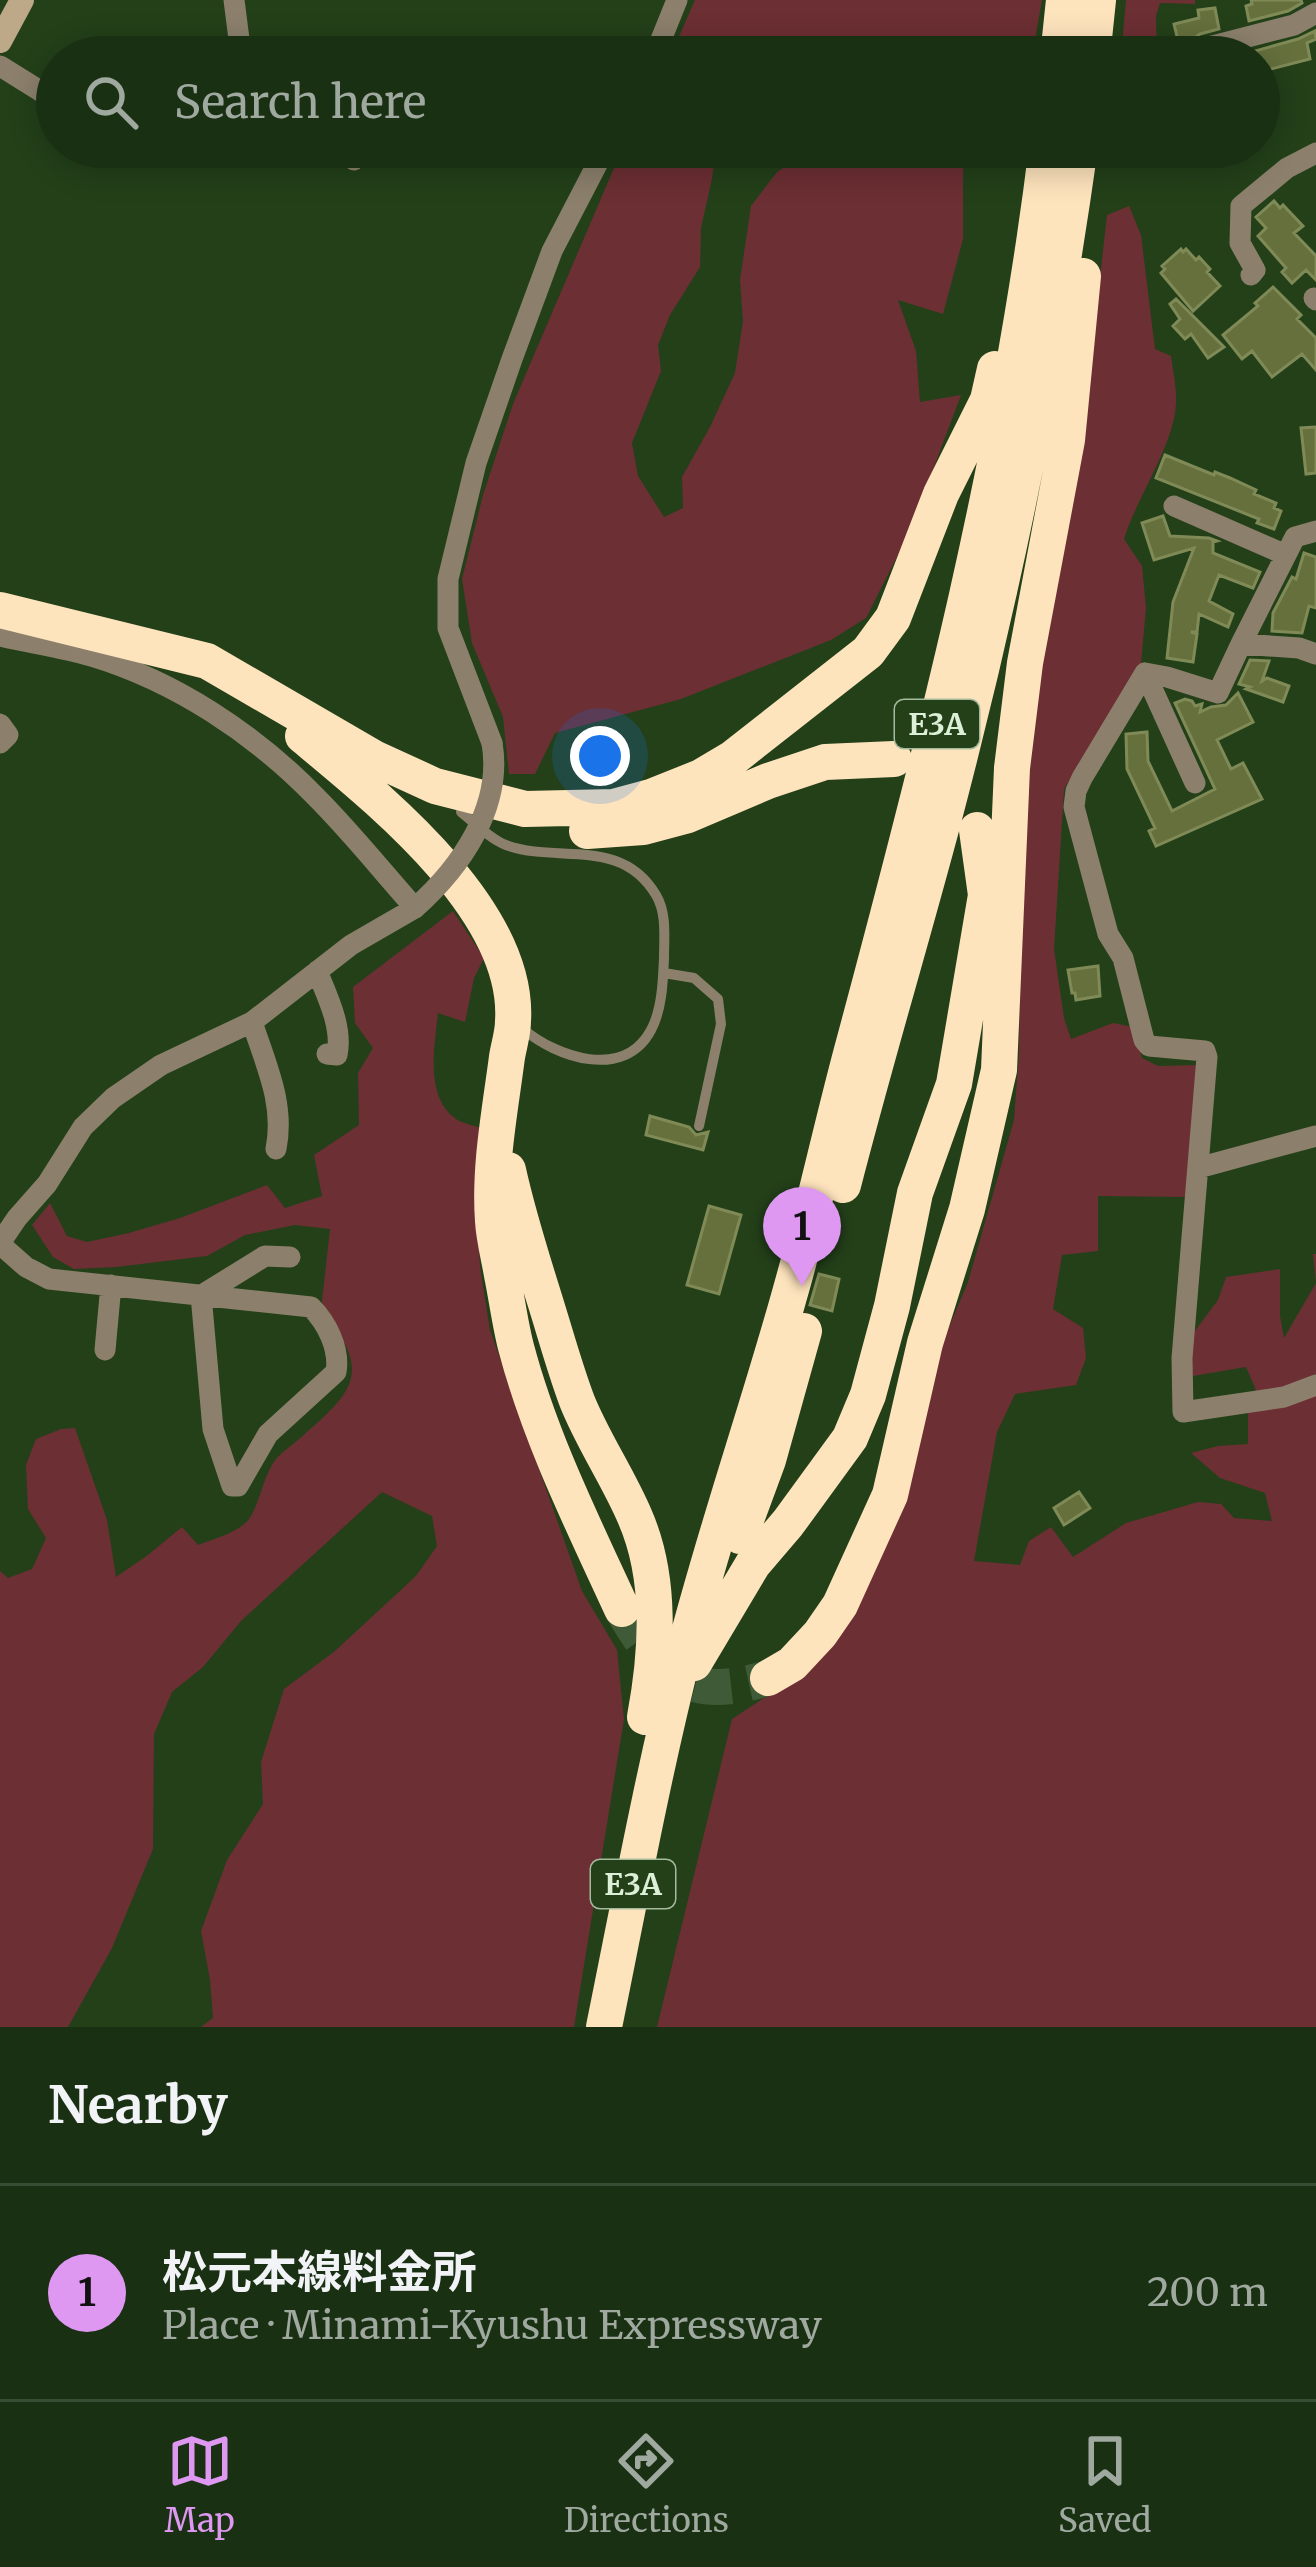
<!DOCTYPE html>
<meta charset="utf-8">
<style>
:root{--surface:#1a3013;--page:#23381c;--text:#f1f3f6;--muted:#9fa9a0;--line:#384b33;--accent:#de98f2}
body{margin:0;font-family:Merriweather,"Noto Sans JP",serif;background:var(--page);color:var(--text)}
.you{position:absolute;left:600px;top:756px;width:42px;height:42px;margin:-30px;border:9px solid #fff;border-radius:50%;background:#1a73e8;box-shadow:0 0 0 18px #1a73e833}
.badge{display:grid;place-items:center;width:78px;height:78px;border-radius:50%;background:var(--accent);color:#111;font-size:39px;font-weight:700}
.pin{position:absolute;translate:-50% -99px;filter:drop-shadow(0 3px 6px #0008)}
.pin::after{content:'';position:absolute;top:63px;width:42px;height:36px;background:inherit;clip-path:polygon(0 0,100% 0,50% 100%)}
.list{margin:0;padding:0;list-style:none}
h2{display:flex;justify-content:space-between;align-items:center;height:156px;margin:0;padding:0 48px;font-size:51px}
h2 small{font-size:39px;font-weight:400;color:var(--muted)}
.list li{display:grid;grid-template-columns:78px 1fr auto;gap:36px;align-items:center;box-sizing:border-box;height:216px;padding:0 48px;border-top:3px solid var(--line)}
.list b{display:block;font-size:45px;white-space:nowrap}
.list p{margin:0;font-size:39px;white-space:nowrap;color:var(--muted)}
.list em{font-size:39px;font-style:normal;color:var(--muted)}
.icon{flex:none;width:66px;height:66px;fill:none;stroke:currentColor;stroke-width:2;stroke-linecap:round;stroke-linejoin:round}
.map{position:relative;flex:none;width:1316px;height:2027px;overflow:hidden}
.search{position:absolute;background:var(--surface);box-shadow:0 6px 30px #0003;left:36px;right:36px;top:36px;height:132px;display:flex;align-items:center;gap:30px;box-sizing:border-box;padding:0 42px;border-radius:66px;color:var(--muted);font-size:45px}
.sheet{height:372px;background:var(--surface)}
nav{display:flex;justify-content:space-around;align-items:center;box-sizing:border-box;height:168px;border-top:3px solid var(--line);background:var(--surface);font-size:33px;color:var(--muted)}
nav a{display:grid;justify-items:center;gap:6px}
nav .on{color:var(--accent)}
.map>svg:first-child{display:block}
.green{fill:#6c2f33}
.building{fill:#65703d;stroke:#7f8a57;stroke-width:3}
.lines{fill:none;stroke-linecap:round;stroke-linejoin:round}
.highway-tunnel{stroke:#3f5a36;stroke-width:36;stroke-dasharray:36 18;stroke-linecap:butt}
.lane{stroke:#8c806c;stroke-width:10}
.street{stroke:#8c806c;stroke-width:21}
.secondary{stroke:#bda888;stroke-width:24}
.highway{stroke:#fee4bd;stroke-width:36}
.street-bridge{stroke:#8c806c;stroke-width:21}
.labels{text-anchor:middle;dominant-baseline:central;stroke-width:9;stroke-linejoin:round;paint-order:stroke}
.shield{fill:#234019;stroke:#a5ba9e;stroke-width:3}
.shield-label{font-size:30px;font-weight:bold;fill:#ddefd7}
</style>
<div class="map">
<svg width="1316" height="2027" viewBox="0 0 1316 2027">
<rect width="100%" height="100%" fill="#234019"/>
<path class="green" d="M695 0H1042L1032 57H670Z
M1126 0H1195V4L1160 3 1156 16 1157 57H1121Z
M623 147H716L712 179 701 228 700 267 670 315 658 345 661 371 632 443 638 476 664 517 683 508 682 477 710 427 735 373 743 321 740 280 751 206 777 172 816 147H1017L1014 167 963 164V239L943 314 898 300 916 351 920 402 961 395 910 531 866 618 831 640 681 699 555 733 535 774H509L503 717 472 643 462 579 483 495 513 404Z
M1129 206 1141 235 1155 349 1171 356C1173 371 1177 389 1176 404 1174 445 1137 497 1124 539L1142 566 1146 608 1141 664 1064 789 1054 949 1064 1018 1071 1039 1113 1023 1133 1027 1142 1058 1158 1066 1198 1065 1187 1197 1098 1196V1251L1062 1255 1053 1309 1083 1328 1086 1358 1076 1385 1015 1394 997 1432 974 1561 1020 1565 1029 1541 1051 1527 1073 1557 1126 1523 1198 1502 1221 1504 1234 1518 1272 1521 1265 1493 1220 1478 1191 1453 1218 1446 1248 1444V1414L1256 1390 1246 1367 1193 1376 1188 1340 1218 1300 1226 1277 1280 1269V1316L1284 1338 1316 1283 1313 1254H1316V2027H657L732 1719 804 1672 968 1282 1014 1120 1019 1053 1023 797 1042 652 1094 332 1107 215Z
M453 911 484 958 474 978 465 1022 438 1013C435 1044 424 1097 456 1119 463 1124 476 1126 485 1129L476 1200 480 1267 490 1330 582 1591 617 1650 624 1719 574 2027H201L213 2018 210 1980 201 1931 227 1860 263 1804 261 1762 284 1689 335 1651 416 1576 437 1546 432 1516 382 1492 241 1621 203 1667 172 1692 154 1734 153 1849 112 1948 68 2027H0V1571L8 1578 32 1569 46 1538 28 1509 26 1465 36 1439 61 1429 75 1428 107 1520 116 1577 148 1555 182 1527 198 1545C213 1539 238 1533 249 1519 260 1504 263 1475 276 1459 282 1452 291 1446 298 1440 351 1393 376 1374 321 1310L330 1229 295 1225 245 1235 207 1256 116 1267 74 1269 53 1257 32 1225 50 1203 67 1236 87 1242 129 1233 180 1218 267 1185 285 1208 322 1196 314 1155 359 1125 358 1073 373 1048 355 1023 353 987Z"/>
<path class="building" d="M1251 0H1301L1302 3 1288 11 1249 21 1246 6 1252 4Z
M1215 8 1219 29 1200 34 1194 38 1190 46 1180 49 1174 24 1199 18 1198 10Z
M1315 31 1316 39 1307 43 1310 59 1259 72V57H1256L1255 51 1298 39Z
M1274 201 1280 208 1283 205 1303 226 1294 233 1316 256V280L1306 270 1292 283 1282 272 1286 268 1258 236 1266 228 1256 217Z
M1181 249 1183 252 1186 249 1196 260 1199 257 1210 269 1207 272 1220 286 1193 311 1161 273 1165 269 1162 266Z
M1273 287 1301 315 1297 319 1316 338V370L1302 354 1272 377 1252 351 1242 359 1223 335 1258 306 1255 303Z
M1176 299 1224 347 1208 358 1191 334 1185 339 1173 326 1180 319 1170 304Z
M1316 427V473L1306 474 1301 428Z
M1165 455 1214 475 1215 472 1230 478 1256 490 1254 494 1276 503 1274 508 1281 511 1274 529 1257 523 1259 519 1156 478Z
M1163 516 1170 536 1209 538 1217 541 1213 542V553L1260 572 1253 588 1219 575 1209 601 1233 614 1228 627 1199 614 1197 632H1191L1197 634 1193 662 1167 658 1173 602 1194 548 1154 560 1142 523Z
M1304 553 1316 557V608L1309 606 1302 633 1272 631 1273 613 1292 577 1296 579Z
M1250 660 1269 661 1262 681 1267 678 1289 686 1283 702 1246 689 1250 687 1239 684Z
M1238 693 1253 722 1217 740 1231 769 1243 763 1262 799 1156 846 1149 831 1155 828 1127 769 1126 734 1147 732 1148 761 1172 811 1215 789 1175 703 1185 699 1192 701 1195 706 1202 704 1200 712 1211 707 1226 705Z
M1098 966 1100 996 1076 1000 1075 993H1072L1068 970Z
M650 1116 689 1127 696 1135 708 1132 703 1150 646 1135Z
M709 1206 741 1215 719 1294 687 1285Z
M819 1274 839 1279 832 1311 810 1305Z
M1079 1492 1090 1508 1064 1525 1054 1508Z"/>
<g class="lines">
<path class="highway-tunnel" d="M622 1609C662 1677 687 1702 768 1678"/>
<path class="lane" d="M461 812C475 823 490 839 506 845 558 864 621 836 656 895 667 913 664 938 664 958 663 981 662 1010 651 1030 624 1081 556 1057 523 1029
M664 973 694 978 718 999 721 1024 699 1126"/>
<path class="street" d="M234 0 240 47 337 51 338 57
M1205 48 1294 25 1316 13
M654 57 677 0
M0 66 50 97 57 94
M352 147 354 160
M1251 275 1255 270 1240 243 1241 206 1287 168 1316 153
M1314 298 1316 300
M1174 506 1286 555
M1316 531 1295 537 1241 644 1299 648 1316 654
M0 636C30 643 61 647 91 656 175 681 255 734 316 797 351 832 382 871 415 908L351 945 252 1022 161 1065 113 1098 83 1127 47 1184 17 1218 0 1243
M1241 644 1218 693 1167 677 1145 673 1082 778 1076 791 1074 807 1108 934 1123 958 1144 1040 1149 1046 1205 1051 1207 1057 1182 1358 1183 1412 1284 1397 1316 1385
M1145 673 1195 783
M0 724 8 735 0 743
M492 743 448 628V579L476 463 512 359 552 251 606 147
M317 971C327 996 343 1027 337 1055L327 1054
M252 1022C266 1065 285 1104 276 1149
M1198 1168 1316 1136
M0 1244 26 1267 49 1279 311 1307C327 1323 340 1349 336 1372L268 1434 238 1486H232L213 1429 201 1295
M202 1295 265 1256 290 1257
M105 1350 111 1285"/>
<path class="secondary" d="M0 41 22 0"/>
<path class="highway" d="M1058 57 1064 0
M1092 57 1098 0
M0 610 207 661 374 758 435 786 525 809 614 807 651 797 701 777 733 758 868 652 893 618 941 494 988 400 995 369
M303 736C380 800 520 911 513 1021 513 1033 509 1045 507 1057 500 1111 489 1167 493 1221 494 1239 499 1257 502 1275 507 1299 510 1324 516 1347 540 1438 583 1524 622 1609
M587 831 643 827 688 815 768 781 825 762 894 759
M508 1170C518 1216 532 1259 546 1304 556 1336 565 1369 577 1401 593 1441 618 1477 635 1517 662 1579 657 1652 645 1717
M843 1185C874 1064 910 945 942 825 1001 602 1048 375 1080 147
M740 1536 768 1460 804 1331
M694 1663 753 1564 788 1523 850 1438 868 1395 892 1306 915 1193 954 1084 986 895 977 830
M768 1678 792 1664 820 1634 840 1605 890 1495 925 1343 967 1209 999 1070 1012 768 1025 663 1067 440 1083 276
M604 2027C629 1904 652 1779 683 1656 714 1534 756 1415 790 1293 814 1209 832 1123 855 1039 934 745 1010 450 1047 147"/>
<path class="street-bridge" d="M415 908C461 867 503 807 492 743"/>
</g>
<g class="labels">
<g class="shield">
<rect x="895" y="700" width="84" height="48" rx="9"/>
<rect x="591" y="1860" width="84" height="48" rx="9"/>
</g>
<g class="shield-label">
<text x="937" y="724">E3A</text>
<text x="633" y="1884">E3A</text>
</g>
</g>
</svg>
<div class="you"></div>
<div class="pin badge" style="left:802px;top:1286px">1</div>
<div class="search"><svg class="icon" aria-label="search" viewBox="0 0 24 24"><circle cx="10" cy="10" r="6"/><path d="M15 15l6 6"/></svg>Search here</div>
</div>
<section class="sheet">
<h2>Nearby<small></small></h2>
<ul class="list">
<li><span class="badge">1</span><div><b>松元本線料金所</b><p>Place · Minami-Kyushu Expressway</p></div><em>200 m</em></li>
</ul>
</section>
<nav>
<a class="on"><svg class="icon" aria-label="map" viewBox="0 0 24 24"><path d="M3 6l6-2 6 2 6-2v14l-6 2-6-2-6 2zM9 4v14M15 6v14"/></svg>Map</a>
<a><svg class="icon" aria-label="directions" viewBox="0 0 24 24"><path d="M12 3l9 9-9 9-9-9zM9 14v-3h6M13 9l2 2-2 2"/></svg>Directions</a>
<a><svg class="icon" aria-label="saved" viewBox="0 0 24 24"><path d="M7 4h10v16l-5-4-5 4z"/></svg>Saved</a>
</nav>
